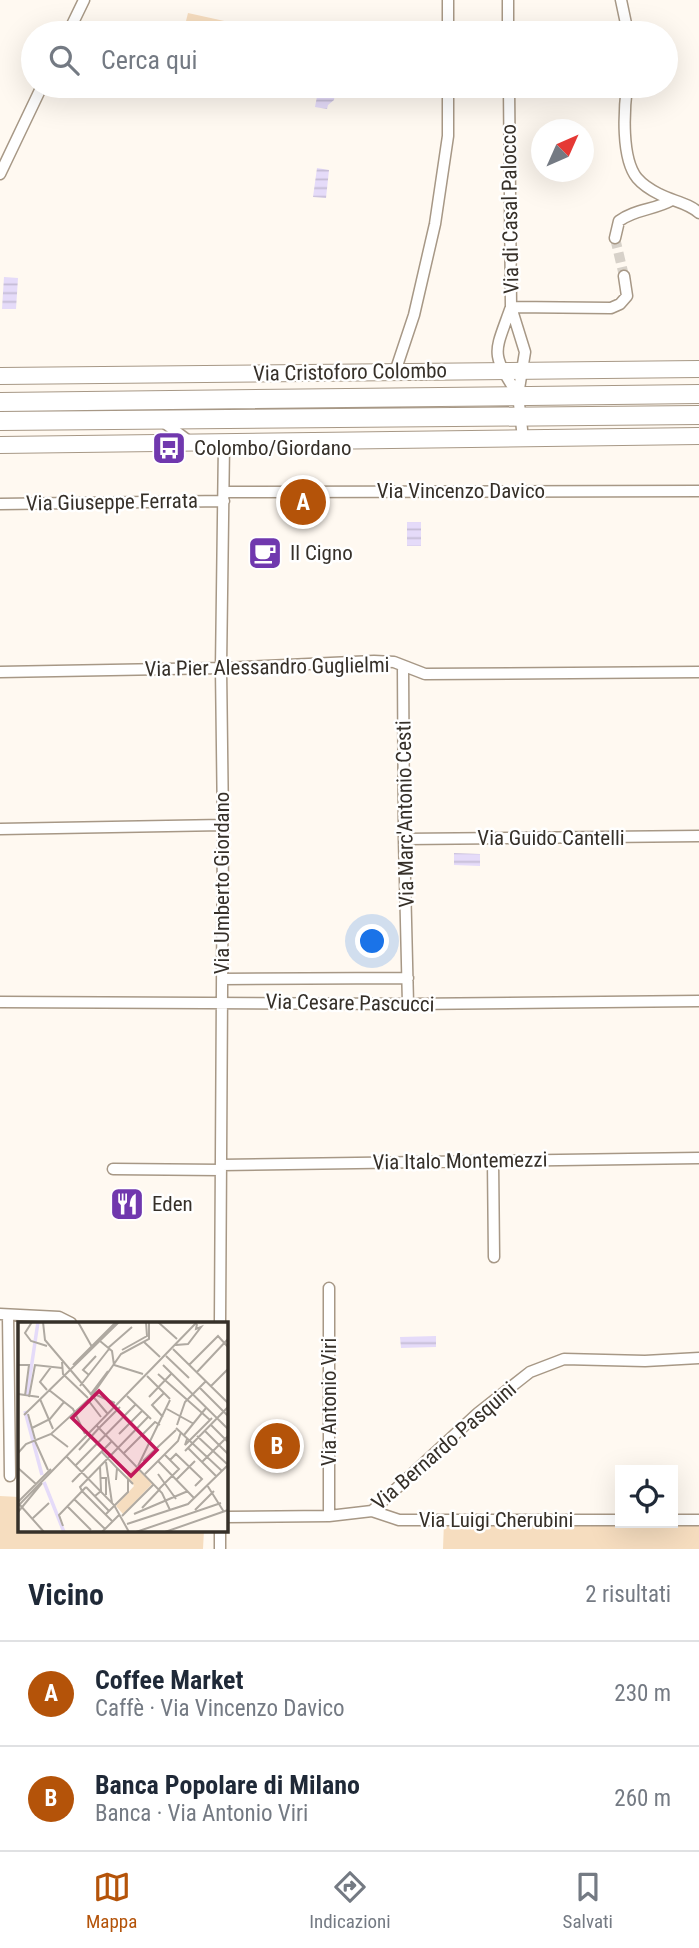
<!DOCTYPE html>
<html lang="it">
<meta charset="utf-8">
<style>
:root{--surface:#fff;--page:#f2f2f3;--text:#1f2937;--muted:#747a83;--line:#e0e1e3;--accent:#b45309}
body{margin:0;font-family:"Roboto Condensed",sans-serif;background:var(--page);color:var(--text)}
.controls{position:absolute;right:21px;bottom:21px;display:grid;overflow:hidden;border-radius:0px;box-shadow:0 7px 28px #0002}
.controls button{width:63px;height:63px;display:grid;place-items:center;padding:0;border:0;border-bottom:2px solid var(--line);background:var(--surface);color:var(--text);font:35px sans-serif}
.compass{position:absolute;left:531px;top:119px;width:63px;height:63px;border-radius:50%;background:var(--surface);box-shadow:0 7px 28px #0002;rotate:45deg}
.you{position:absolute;left:373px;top:942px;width:24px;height:24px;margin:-18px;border:5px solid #fff;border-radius:50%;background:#1a73e8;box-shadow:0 0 0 10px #1a73e833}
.badge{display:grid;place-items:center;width:46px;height:46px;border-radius:50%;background:var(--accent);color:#fff;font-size:23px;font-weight:700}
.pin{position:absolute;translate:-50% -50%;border:4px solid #fff;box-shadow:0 2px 7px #0006}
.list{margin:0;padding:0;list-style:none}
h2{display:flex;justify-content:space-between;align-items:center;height:91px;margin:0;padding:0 28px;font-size:30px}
h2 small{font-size:23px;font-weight:400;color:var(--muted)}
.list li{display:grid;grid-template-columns:46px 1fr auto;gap:21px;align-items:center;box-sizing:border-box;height:105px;padding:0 28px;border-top:2px solid var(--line)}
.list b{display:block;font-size:26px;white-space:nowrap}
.list p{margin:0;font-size:23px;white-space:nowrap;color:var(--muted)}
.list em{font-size:23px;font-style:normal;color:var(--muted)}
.icon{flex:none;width:38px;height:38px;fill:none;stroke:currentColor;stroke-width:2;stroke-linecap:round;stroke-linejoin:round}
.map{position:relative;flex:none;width:699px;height:1549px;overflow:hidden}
.search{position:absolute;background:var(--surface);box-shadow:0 7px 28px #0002;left:21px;right:21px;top:21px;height:77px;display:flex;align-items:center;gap:18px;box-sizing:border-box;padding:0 24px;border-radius:38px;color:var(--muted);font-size:26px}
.sheet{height:301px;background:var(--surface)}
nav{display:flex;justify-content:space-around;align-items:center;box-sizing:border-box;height:98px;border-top:2px solid var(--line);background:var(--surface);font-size:19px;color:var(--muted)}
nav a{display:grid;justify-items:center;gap:4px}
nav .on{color:var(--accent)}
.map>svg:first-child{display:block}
.green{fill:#f6ddbf}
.water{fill:url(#water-rules)}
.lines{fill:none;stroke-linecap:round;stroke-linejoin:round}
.street-tunnel{stroke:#d7d1c9;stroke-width:10;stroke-dasharray:10 5;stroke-linecap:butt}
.street-casing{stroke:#a79886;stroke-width:13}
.secondary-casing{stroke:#a79886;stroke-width:18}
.primary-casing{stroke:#a79886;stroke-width:20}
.street{stroke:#fff;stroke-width:10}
.secondary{stroke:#fff;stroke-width:16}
.primary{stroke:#fff;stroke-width:18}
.labels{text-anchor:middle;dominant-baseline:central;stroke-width:5;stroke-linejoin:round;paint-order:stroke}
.street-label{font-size:21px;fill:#363029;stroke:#fff}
.poi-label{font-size:21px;fill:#363029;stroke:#fff;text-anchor:start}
.inset-river{fill:none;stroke:#e5dbf9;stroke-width:3.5}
.inset-road{fill:none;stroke:#afa9a1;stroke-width:2}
.view{fill:#c2185b;fill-opacity:0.15;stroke:#c2185b;stroke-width:3.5}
.inset-edge{fill:none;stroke:#363029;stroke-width:3.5}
</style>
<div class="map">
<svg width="699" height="1549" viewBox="0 0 699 1549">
<defs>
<pattern id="water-rules" width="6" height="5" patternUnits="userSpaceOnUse" patternTransform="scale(1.75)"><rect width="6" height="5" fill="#e5dbf9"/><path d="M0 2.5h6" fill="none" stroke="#c5bcd5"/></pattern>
</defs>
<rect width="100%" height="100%" fill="#fff9f1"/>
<path class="green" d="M188 13 256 28 255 33H183Z
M0 1496 19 1497V1530H204L203 1549H0Z
M699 1520V1549H443L444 1521 673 1523Z"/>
<path class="water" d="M319 86H332L331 92 335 93 334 100 328 105 327 109 315 107Z
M317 168 329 170 326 198 313 197Z
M4 277 18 278 16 309H2Z
M407 522H421V546H407Z
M454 853 480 854V866L454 865Z
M436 1336V1347L401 1348 400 1337Z"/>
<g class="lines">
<path class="street-tunnel" d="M615 238 624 276"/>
<g class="street-casing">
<path id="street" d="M508 0V33
M621 0 628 33
M68 33 84 0
M448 33V0
M509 86 511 307 525 352 518 395 523 438
M627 86C624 110 621 158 637 178 643 185 651 190 659 194 672 201 689 203 699 213
M0 174 42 86
M615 238 619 221C635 209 655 210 672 200
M511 307 611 308 620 304 627 296 624 276
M511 307C494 355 490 351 518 395
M395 372 414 315 435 224 448 136V86
M162 421 190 442
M224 492 699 491
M0 504 224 501
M403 666 404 839 408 1004
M0 672 221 668 374 661 394 662 425 674 699 672
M0 829 223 825
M404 839 699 836
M222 979 408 978
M0 1002 408 1004 699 1001
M493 1161 494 1257
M221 1165 699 1158
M113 1169 221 1170
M0 1314 59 1317 71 1323
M8 1315 10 1476
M220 1323 223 825 221 668 224 444
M372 1511 399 1520H620
M329 1516V1288
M226 1517 329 1516 372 1511 478 1413 530 1372 564 1359 645 1361 699 1358
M673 1520H699
M220 1549V1530"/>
</g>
<g class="secondary-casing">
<path id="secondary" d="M0 376 699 369
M0 445 699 436"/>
</g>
<g class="primary-casing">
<path id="primary" d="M0 402 699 394
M0 421 699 415"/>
</g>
<use href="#street" class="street"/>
<use href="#secondary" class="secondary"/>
<use href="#primary" class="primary"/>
</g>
<defs>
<g id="bus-square" transform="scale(1.75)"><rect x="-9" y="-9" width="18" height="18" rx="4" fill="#7038ae" stroke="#fff"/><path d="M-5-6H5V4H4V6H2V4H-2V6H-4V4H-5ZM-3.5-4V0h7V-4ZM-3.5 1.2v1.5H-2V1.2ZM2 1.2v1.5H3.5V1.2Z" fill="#fff"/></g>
<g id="cafe-square" transform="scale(1.75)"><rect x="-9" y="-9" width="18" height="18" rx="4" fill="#7038ae" stroke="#fff"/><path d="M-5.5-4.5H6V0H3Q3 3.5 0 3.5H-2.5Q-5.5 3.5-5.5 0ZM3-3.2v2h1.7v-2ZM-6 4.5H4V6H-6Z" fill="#fff"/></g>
<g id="restaurant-square" transform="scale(1.75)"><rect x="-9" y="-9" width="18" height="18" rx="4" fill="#7038ae" stroke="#fff"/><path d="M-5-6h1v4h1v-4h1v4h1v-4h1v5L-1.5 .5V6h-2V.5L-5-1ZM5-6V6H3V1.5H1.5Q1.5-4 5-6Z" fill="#fff"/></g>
</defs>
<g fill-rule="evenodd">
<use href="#bus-square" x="169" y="448"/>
<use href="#cafe-square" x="265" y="553"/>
<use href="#restaurant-square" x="127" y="1204"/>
</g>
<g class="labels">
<g class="street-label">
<text transform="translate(510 209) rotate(-91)">Via di Casal Palocco</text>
<text transform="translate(350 372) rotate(-1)">Via Cristoforo Colombo</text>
<text x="461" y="491">Via Vincenzo Davico</text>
<text transform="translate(112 502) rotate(-1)">Via Giuseppe Ferrata</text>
<text transform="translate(267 667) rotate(-1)">Via Pier Alessandro Guglielmi</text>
<text transform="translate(405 814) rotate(-91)">Via Marc'Antonio Cesti</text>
<text x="551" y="838">Via Guido Cantelli</text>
<text transform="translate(222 883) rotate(-90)">Via Umberto Giordano</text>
<text transform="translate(350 1003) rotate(1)">Via Cesare Pascucci</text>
<text transform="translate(460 1161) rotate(-1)">Via Italo Montemezzi</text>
<text transform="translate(329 1402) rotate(-90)">Via Antonio Viri</text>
<text transform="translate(444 1446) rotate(-41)">Via Bernardo Pasquini</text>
<text x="496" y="1520">Via Luigi Cherubini</text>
</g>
<g class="poi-label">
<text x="194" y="448">Colombo/Giordano</text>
<text x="290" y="553">Il Cigno</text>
<text x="152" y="1204">Eden</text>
</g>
</g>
<g transform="translate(18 1322)">
<rect width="210" height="210" fill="#fff9f1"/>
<path d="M118 145 135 161 105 192 98 184 116 164 109 154Z" fill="#f6ddbf"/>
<path class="inset-river" d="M9 74 20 0M7 89 24 153M26 160 46 210"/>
<path class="inset-road" d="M14 0 7 11 13 19 29 24M25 0 27 18 89 91M60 0 74 25M140 0 159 17M82 19 94 29 96 43 125 52M126 20 142 35M158 23 170 22 183 5 178 7 179 2M90 26 114 5M155 27 210 81M104 28 129 14 128 0M148 34 171 56M44 40 45 52 70 76M0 43H11L7 74M55 43 98 0M145 43 210 107M171 43 200 14 210 25M179 50 210 17M140 52 192 98M71 53 65 48 78 34M129 54 152 77M62 64 91 27M193 64 210 47M182 66 210 94M29 68 22 60 33 45M31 68 55 87 67 112M0 72 21 75M76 72 97 81M72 73 90 49M109 74 133 97M11 75 17 43 44 46M73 75 103 32 131 17V0M131 75 154 51M22 77 35 107M70 78 83 95M149 87 176 102M10 92 17 117M6 93 101 0M145 95 134 83 146 71M159 103 167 80 188 59M193 103 210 120M79 104 144 171 152 188M14 106 32 97 46 80M81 106 102 85M158 106 204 149M187 109 210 132M33 112 50 125M101 112 124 89M166 113 188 86M179 114 209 142M169 117 167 123 194 96M17 119 30 148M170 126 198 154M61 128 81 106M83 129 99 146 98 158M167 129 210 85M0 131 8 122 33 112 71 77M106 131 137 100 142 103M49 135 96 183 111 210M152 138 158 132 184 157 177 164M125 139 158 108M140 139 176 176M88 140 94 181M184 140 210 114M58 143 118 82M120 144 152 78M0 146 18 162M99 146 115 162M127 152 160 119 163 110M140 152 158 177M83 156H88V173M158 158 177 139M54 160 94 119M189 163 206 190M68 165 91 189M141 167 161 147 146 132M64 169 62 165 130 95M64 169 94 199M77 174 83 169 82 144M56 177 87 207M0 180 33 147M2 183 26 210M0 184 179 0M49 184 73 208M124 186 142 167M177 188 196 169M0 190 24 161M116 192 170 169M87 193 110 170V157M104 194 136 162M15 196 31 181M109 202 170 182 210 143M45 204 41 193 68 165M84 210 102 192M118 210 203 181M147 210 210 188"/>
<path class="view" d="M81 69 139 128 113 154 54 96Z"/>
<rect width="210" height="210" class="inset-edge"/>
</g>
</svg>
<div class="controls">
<button><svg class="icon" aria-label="locate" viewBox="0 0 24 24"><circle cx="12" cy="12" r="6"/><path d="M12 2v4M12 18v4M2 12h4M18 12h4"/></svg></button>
</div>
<svg class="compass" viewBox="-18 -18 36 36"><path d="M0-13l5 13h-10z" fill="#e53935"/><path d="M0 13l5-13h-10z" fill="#747a83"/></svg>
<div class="you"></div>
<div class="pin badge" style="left:303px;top:502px">A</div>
<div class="pin badge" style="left:277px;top:1446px">B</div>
<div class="search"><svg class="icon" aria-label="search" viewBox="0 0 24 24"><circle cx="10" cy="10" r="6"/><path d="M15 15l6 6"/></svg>Cerca qui</div>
</div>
<section class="sheet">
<h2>Vicino<small>2 risultati</small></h2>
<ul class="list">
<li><span class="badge">A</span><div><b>Coffee Market</b><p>Caffè · Via Vincenzo Davico</p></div><em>230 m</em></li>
<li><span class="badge">B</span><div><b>Banca Popolare di Milano</b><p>Banca · Via Antonio Viri</p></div><em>260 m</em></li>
</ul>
</section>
<nav>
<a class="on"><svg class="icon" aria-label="map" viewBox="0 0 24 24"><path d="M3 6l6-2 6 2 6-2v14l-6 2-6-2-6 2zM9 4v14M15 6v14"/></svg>Mappa</a>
<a><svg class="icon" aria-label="directions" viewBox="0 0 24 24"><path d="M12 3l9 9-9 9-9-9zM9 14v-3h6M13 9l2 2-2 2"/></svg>Indicazioni</a>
<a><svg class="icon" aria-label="saved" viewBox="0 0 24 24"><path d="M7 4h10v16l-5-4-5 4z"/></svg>Salvati</a>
</nav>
